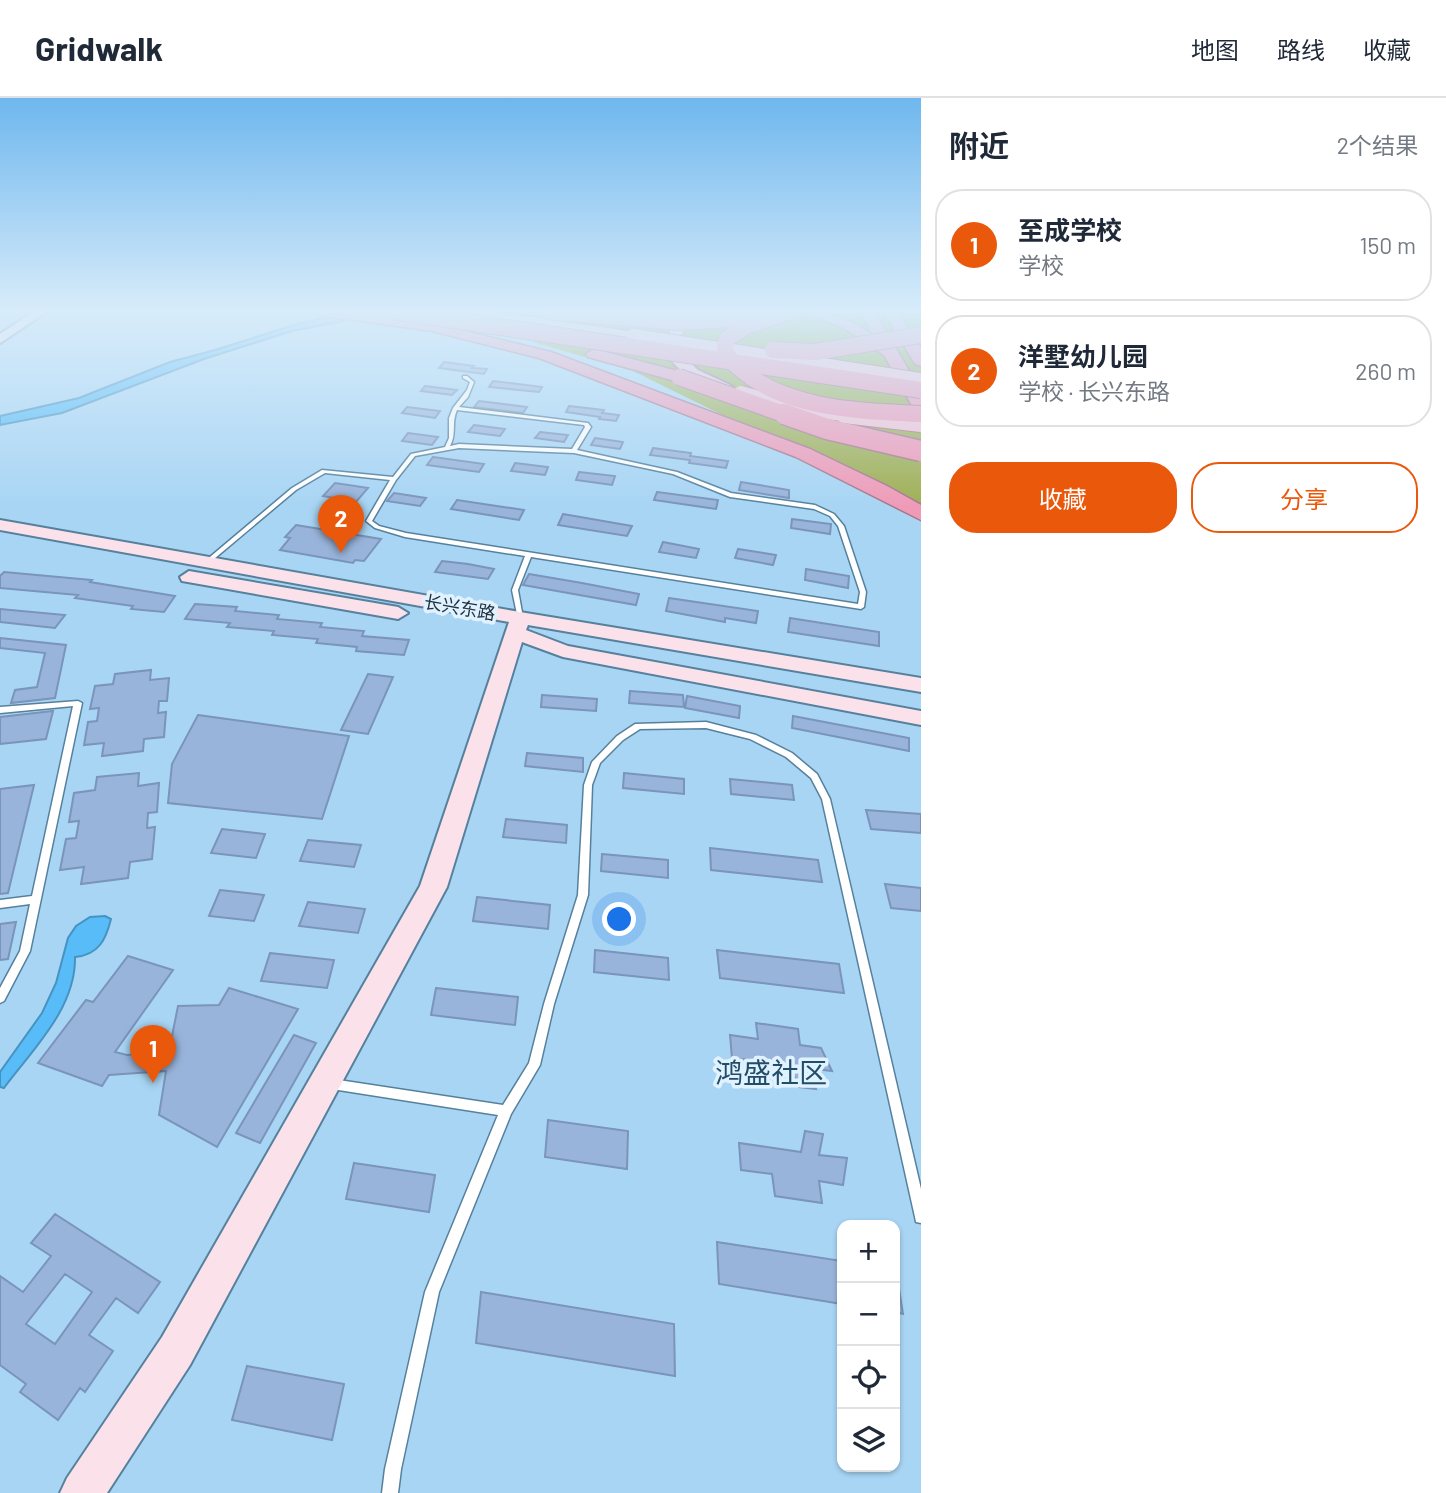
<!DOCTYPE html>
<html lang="zh">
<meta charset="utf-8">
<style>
:root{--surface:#fff;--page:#f2f2f3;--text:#1f2937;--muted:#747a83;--line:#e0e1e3;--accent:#ea580c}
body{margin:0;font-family:Barlow,"Noto Sans SC",sans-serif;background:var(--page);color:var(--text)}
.controls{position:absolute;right:21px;bottom:21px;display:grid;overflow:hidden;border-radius:14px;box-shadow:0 2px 5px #0004}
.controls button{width:63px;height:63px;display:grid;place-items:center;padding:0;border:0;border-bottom:2px solid var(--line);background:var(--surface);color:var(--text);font:35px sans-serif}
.you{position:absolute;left:620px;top:822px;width:24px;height:24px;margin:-18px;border:5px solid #fff;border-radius:50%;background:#1a73e8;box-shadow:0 0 0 10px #1a73e833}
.badge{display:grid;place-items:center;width:46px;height:46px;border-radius:50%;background:var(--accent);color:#fff;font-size:23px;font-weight:700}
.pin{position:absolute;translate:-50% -58px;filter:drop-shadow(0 2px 4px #0008)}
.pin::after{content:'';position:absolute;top:37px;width:24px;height:21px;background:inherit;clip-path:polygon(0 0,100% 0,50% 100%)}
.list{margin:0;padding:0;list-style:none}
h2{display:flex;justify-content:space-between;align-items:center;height:91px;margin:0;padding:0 28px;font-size:30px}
h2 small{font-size:23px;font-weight:400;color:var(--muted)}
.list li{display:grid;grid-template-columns:46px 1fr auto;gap:21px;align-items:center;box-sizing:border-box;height:112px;margin:0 14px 14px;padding:0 14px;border:2px solid var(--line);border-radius:28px}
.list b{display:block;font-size:26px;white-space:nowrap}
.list p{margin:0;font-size:23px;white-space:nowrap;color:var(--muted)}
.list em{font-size:23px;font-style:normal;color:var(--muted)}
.actions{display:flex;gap:14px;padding:21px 28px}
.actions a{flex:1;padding:16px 0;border:2px solid var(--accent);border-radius:28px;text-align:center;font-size:24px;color:var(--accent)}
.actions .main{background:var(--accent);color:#fff}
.icon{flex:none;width:38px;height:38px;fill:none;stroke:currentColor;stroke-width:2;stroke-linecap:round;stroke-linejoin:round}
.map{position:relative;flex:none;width:921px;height:1395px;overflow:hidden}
header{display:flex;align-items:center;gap:42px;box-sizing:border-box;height:98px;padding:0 35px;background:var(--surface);border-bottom:2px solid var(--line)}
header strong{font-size:33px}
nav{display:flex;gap:38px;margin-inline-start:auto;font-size:24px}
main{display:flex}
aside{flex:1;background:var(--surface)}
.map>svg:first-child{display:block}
.green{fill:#9faf54}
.water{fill:#57bcf8;stroke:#4793c0;stroke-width:2}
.building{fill:#99b4db;stroke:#7a94ba;stroke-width:2;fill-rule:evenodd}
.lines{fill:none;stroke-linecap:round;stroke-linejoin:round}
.lane-casing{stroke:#56819d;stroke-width:3}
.secondary-casing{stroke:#56819d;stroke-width:4}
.primary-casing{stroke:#a7778e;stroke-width:4}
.highway-casing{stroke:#a7778e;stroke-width:3}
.path{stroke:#7598b0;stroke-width:2;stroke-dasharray:2 2.5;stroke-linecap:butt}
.lane{fill:#fff;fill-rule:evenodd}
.secondary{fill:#fae1ea;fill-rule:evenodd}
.primary{fill:#f5c3d4;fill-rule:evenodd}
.highway{fill:#ef9bb8;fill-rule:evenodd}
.rail-casing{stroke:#65849a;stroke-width:4.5}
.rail{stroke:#e0f2ff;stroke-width:2.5;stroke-dasharray:8;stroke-linecap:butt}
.primary-bridge-far1-casing{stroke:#a7778e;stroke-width:16;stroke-linecap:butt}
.primary-bridge-casing{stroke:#a7778e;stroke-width:20;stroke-linecap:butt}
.highway-bridge-far1-casing{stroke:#a7778e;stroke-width:18;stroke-linecap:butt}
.highway-bridge-casing{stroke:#a7778e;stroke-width:23;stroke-linecap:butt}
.primary-bridge-far1{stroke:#f5c3d4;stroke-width:14}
.primary-bridge{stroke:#f5c3d4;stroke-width:18}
.highway-bridge-far1{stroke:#ef9bb8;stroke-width:16}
.highway-bridge{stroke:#ef9bb8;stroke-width:20}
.labels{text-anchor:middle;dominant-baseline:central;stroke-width:7;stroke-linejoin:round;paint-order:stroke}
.far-street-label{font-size:18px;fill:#21333f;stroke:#e0f2ff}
.near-quarter-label{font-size:28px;fill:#224d67;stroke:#e0f2ff}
</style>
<header>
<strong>Gridwalk</strong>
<nav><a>地图</a><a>路线</a><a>收藏</a></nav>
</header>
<main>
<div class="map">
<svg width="921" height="1395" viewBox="0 0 921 1395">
<rect width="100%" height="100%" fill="#a8d5f4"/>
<path class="green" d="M686 213H921V415L633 273 533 244 546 222Z"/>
<path class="water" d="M355 213H370L339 224 292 233 204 261 62 315 0 327V318L79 300 170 264 215 252 297 226Z
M105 818 111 821C106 841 99 857 75 859 76 910 33 951 4 990L0 989V974L42 915 56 885 68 840 76 828 90 819Z"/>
<path class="building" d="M444 264 474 268 472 270 487 271 484 276 439 270Z
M493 283 542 289 539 294 489 289Z
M425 288 457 292 452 297 421 293Z
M479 303 527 309 523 315 474 309Z
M569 308 604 312 602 315 619 317 616 323 599 321 600 319 566 314Z
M407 309 440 313 435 320 402 315Z
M474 327 505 331 500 338 468 334Z
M540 334 568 337 564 344 535 340Z
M408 335 438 339 432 347 402 343Z
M595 340 623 344 620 351 591 347Z
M653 350 691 355 690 358 728 363 726 370 689 365 690 362 650 357Z
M433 359 484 366 479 374 427 367Z
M515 365 548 369 545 377 511 373Z
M579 374 615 378 612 387 576 382Z
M741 384 789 392V400L739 392Z
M335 385 368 390 356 404 323 398Z
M657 394 718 402 716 411 654 402Z
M394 395 426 400 420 408 387 403Z
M457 402 524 412 519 422 451 411Z
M563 416 632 428 627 438 558 427Z
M792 421 831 426 830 436 791 430Z
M296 427 381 441 364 463 355 462 353 465 280 452 290 440 285 439Z
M663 444 699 451 696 460 659 454Z
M738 451 776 457 773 467 735 460Z
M442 463 468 466 494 471 488 481 435 474Z
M806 471 849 478 848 490 805 482Z
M4 474 92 482 90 484 175 498 164 514 131 511 133 508 75 500 78 497 0 490V478Z
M529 476 582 485 639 496 636 507 523 487Z
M669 500 758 513 756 525 725 520V524L666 513Z
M195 506 237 509 235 513 279 517 277 521 322 525 320 529 364 533 362 538 409 542 404 557 356 553 357 549 316 545 318 541 272 537 274 533 227 529 230 525 185 521Z
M0 511 65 517 55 530 0 524Z
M790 520 879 534V548L788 534Z
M0 540 66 547 55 600 11 605 15 592 37 589 45 555 0 550Z
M151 572 150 582 169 580 167 603H159L158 615 166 614 164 639 144 641 143 653 102 658 104 645 84 647 88 624 97 623 99 610 90 611 95 588 113 586 115 576Z
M368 576 393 579 368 636 341 632Z
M630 593 683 597 684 609 629 605Z
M542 597 597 601 596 613 541 609Z
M687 598 740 608 739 620 685 610Z
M53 613 46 641 0 646V619Z
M198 617 349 638 322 721 168 705 172 666Z
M793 618 909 640V653L792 630Z
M527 655 583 660V674L525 668Z
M139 675 138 688 159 685 157 714 148 715 147 730 155 729 152 761 130 764 128 780 81 786 84 769 60 772 66 741 76 740 79 723 69 724 74 695 95 692 97 679Z
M624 675 684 681V696L623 690Z
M730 681 792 687 794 702 731 696Z
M34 687 8 795 0 796V691Z
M866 712 921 716V735L871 731Z
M506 721 567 727 566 745 503 739Z
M222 731 265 736 256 760 211 755Z
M308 742 361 747 354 769 300 763Z
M710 750 818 762 822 784 711 772Z
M602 756 668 762V780L601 773Z
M885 786 921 790V813L891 810Z
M220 792 264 797 254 823 209 818Z
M477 799 550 807 548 831 473 823Z
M308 804 365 811 358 835 299 828Z
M16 824 8 861 0 862V826Z
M595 852 668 860 669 882 594 874Z
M717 852 839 866 844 895 720 880Z
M270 855 334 862 327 890 261 883Z
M128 858 173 872 115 954 127 957 169 953 178 908 219 907 229 890 298 911 217 1049 159 1017 166 973 109 977 102 988 38 965 86 902 93 904Z
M436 890 518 899 515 927 431 917Z
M756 925 798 931 800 947 821 950 832 973 807 970 816 991 799 989 789 967 732 960 730 937 758 941Z
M294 937 316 945 260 1045 236 1035Z
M548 1022 628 1033 627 1071 545 1059Z
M805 1033 823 1036 819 1057 847 1060 843 1087 819 1083 822 1105 775 1098 772 1076 741 1072 739 1045 801 1054Z
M354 1065 435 1077 429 1114 346 1101Z
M55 1116 160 1184 138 1215 116 1200 89 1237 113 1253 85 1294 80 1290 58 1322 20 1294 26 1286 0 1267V1178L23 1194 51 1158 31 1145ZM65 1176 92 1194 55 1246 26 1226Z
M717 1144 842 1163V1206L719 1186Z
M895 1171 896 1172 903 1216 895 1214Z
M481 1194 674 1226 675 1278 476 1245Z
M247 1268 344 1286 332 1342 232 1322Z"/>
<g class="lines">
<g class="lane-casing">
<path id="lane" d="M463 278H467L474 284 468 299 459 309 588 325 591 329 577 352 677 374 731 395 815 407 834 416 844 428 866 494 864 509 861 511 531 459 518 492 523 520 522 521H518L512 492 525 458 405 439 375 430 366 423 390 382 325 375 296 392 208 466H204V464L292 390 322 372 393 379 411 356 445 349 449 340V320L453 310 467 292 470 284 463 280ZM457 312 584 327 585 329 572 351 459 346 450 348C457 336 451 325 457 312ZM459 350 574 355 673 376 730 399 814 411 830 418 838 428 860 494 858 506 406 435 379 428 372 423 396 382 415 358Z
M78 603 82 605 30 853 4 903 0 905V890L20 853 30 806 0 810V802L32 798 73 608 0 615V609Z
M706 624 756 637 792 655 817 676 830 701 921 1091V1125L916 1124 915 1119 822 701 811 680 786 659 750 641 706 630 640 631 623 642 600 665 592 687 588 797 554 906 540 967 511 1016 439 1194 401 1371 398 1395H382L385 1371 425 1194 498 1017 332 991 328 990 326 986 328 982 332 981 503 1007 529 965 544 906 578 797 584 687 592 664 617 638 635 626Z"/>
</g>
<g class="secondary-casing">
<path id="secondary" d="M35 213H48L0 245V236Z
M0 422 520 514 921 580V594L528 527 526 532 568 548 921 613V627L563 559 522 544 447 789 190 1267 107 1395H60L67 1380 162 1239 420 788 509 524 0 432Z
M189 473 398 509 408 515 398 521 182 483 180 479Z"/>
</g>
<g class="primary-casing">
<path id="primary" d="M367 213H403L427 217 428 220 422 224 373 217Z
M458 213H493L634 234 641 238 634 242 464 217Z
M690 213H707L685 231 675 250 698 272 730 287 733 290 730 293C705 299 674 268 661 250L672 230Z"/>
</g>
<g class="highway-casing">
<path id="highway" d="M311 213H352L432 225 551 254 810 351 887 388 921 407V422L796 359 539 260 432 233 318 217Z
M802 213C830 213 850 221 873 237L860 213H874L921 293V313L912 308 884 257 844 230Z
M883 213H897L921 250V268L915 266Z
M594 251 685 275 687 279 679 284 588 259 586 256Z"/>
</g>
<path class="path" d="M796 229 810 237"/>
<use href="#lane" class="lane"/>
<use href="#secondary" class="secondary"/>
<use href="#primary" class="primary"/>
<use href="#highway" class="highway"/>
<g class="rail-casing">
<path id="rail" d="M374 213 921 296"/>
</g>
<use href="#rail" class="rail"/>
<g class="primary-bridge-far1-casing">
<path id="primary-bridge-far1" d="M634 238 921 282
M741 295 794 310 859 318"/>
</g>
<g class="primary-bridge-casing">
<path id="primary-bridge" d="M844 316 921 325"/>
</g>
<g class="highway-bridge-far1-casing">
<path id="highway-bridge-far1" d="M393 213 921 292
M546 213 677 224 756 220
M788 214 746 228 727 241C722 253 728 260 737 268 784 312 861 313 921 316
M773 252 815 254 921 237
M679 279 789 318"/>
</g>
<g class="highway-bridge-casing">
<path id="highway-bridge" d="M784 316 827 331 921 353"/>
</g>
<use href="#primary-bridge-far1" class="primary-bridge-far1"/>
<use href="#primary-bridge" class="primary-bridge"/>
<use href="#highway-bridge-far1" class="highway-bridge-far1"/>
<use href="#highway-bridge" class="highway-bridge"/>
</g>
<linearGradient id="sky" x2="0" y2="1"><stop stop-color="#6eb7ee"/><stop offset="0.52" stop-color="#d8ecfa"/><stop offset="1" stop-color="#d8ecfa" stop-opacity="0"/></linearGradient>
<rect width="921" height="409" fill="url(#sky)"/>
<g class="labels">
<g class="far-street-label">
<text transform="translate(460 509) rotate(10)">长兴东路</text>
</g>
<g class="near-quarter-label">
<text x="771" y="974">鸿盛社区</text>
</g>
</g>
</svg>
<div class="controls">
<button>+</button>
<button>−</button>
<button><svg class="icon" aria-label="locate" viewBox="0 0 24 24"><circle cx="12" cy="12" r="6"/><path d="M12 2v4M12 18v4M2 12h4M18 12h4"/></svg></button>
<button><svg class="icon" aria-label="layers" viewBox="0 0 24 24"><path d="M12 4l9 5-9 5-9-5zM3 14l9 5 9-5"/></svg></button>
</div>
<div class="you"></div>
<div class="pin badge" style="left:153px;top:985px">1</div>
<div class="pin badge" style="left:341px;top:455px">2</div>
</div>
<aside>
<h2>附近<small>2个结果</small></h2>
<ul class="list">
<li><span class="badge">1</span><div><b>至成学校</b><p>学校</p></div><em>150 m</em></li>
<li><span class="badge">2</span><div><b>洋墅幼儿园</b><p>学校 · 长兴东路</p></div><em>260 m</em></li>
</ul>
<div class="actions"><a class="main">收藏</a><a>分享</a></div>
</aside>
</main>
